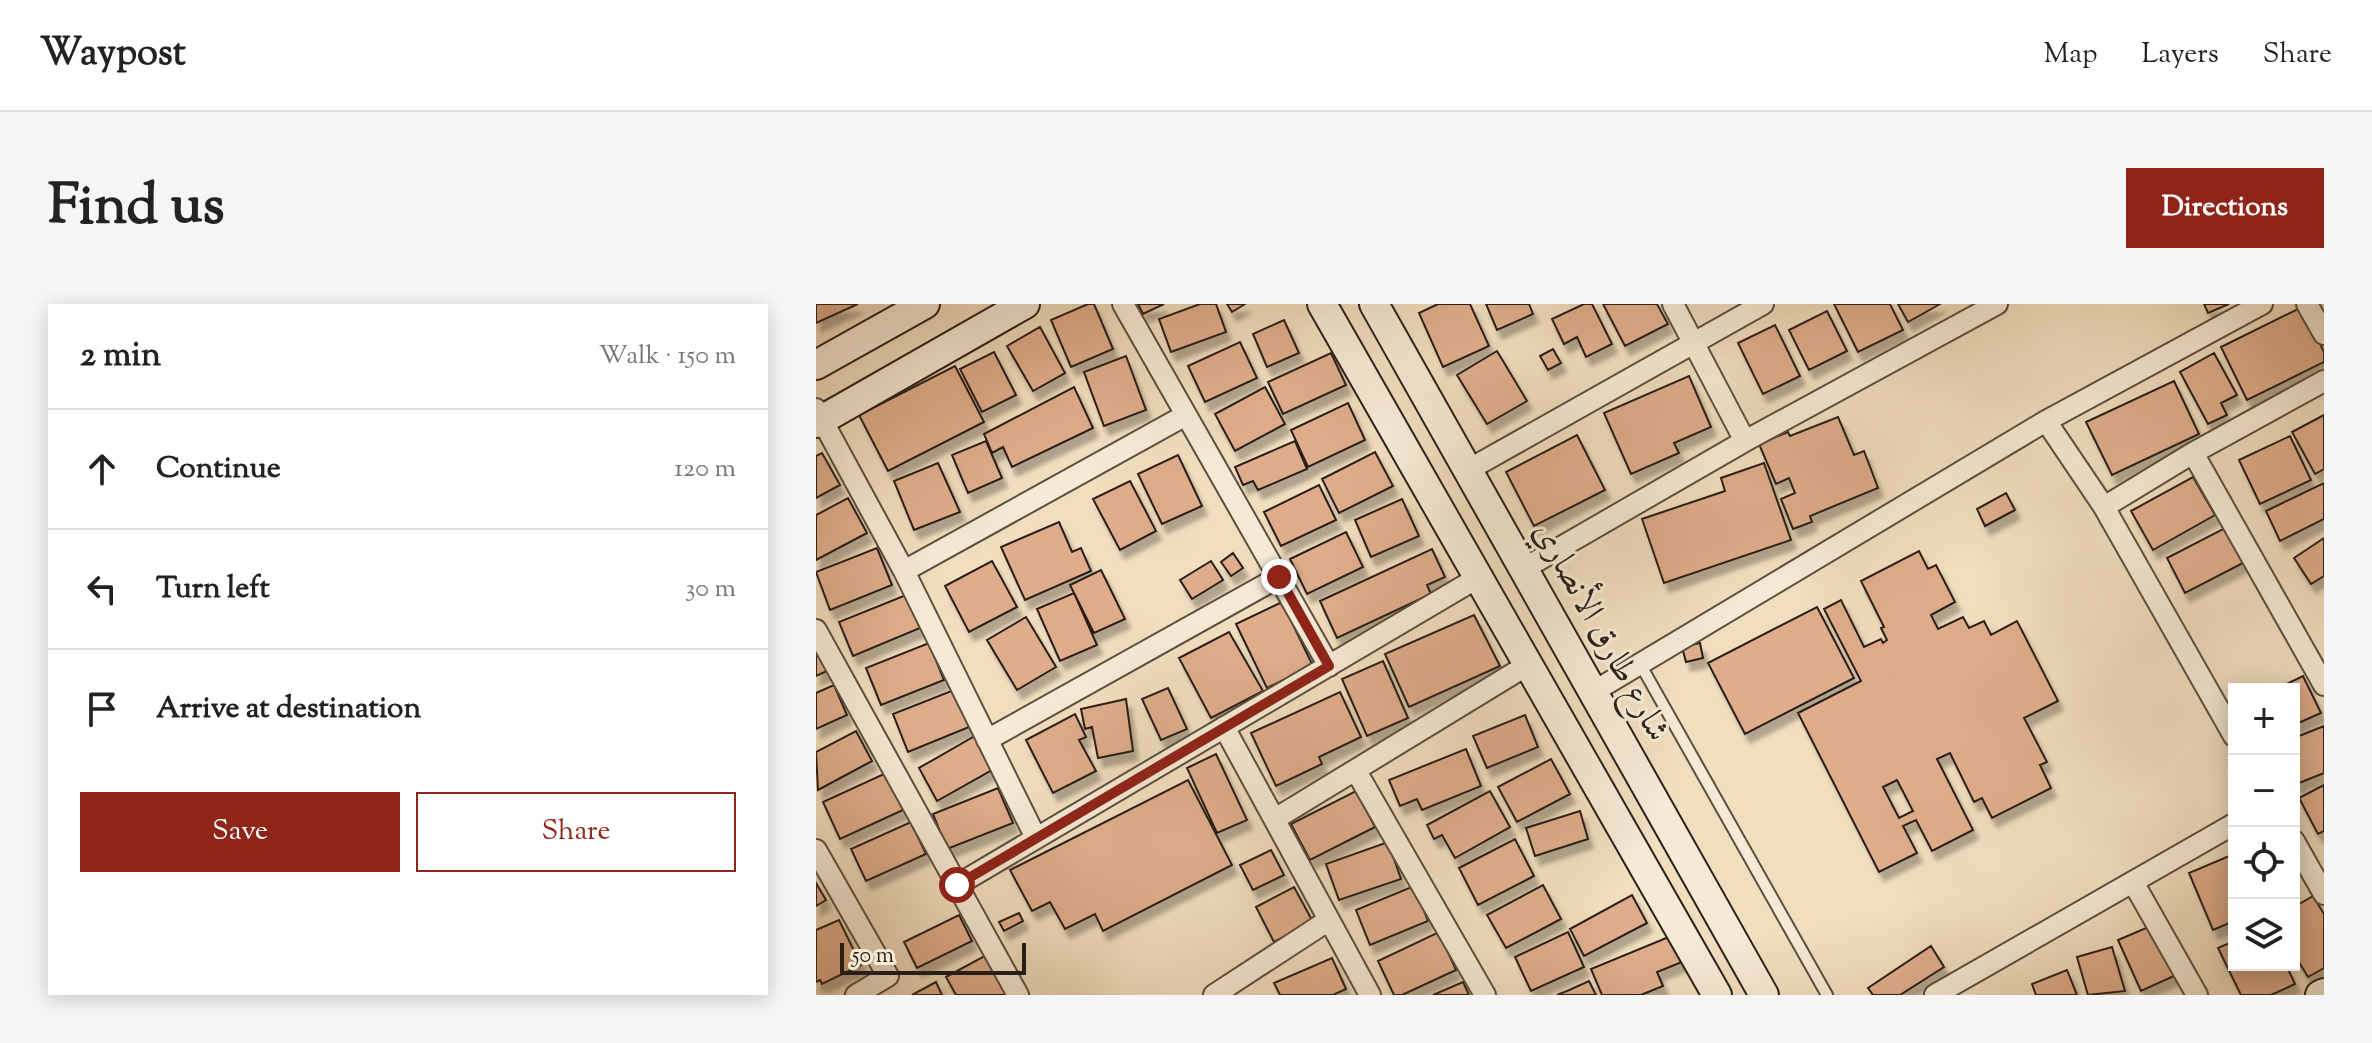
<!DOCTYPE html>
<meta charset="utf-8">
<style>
:root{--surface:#fff;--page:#f6f6f6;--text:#222;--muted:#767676;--line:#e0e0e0;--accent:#8f2418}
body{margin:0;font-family:"Sorts Mill Goudy",Amiri,serif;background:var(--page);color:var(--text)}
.controls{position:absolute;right:24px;bottom:24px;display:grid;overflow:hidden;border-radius:0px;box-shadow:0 4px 20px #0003}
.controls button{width:72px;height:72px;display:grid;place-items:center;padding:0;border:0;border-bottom:2px solid var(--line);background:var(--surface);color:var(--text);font:40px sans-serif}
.scale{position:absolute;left:24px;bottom:20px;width:186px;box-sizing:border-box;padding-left:8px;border:4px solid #291f16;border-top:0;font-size:22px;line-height:28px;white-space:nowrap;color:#291f16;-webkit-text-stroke:6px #f6ead5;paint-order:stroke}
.stop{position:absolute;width:24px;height:24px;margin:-18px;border:6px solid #8f2418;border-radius:50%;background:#fff}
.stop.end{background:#8f2418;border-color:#fff;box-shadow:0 2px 8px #0008}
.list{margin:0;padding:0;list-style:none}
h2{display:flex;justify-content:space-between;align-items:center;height:104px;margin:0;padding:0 32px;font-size:34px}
h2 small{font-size:26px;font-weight:400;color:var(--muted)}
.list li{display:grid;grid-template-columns:52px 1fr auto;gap:24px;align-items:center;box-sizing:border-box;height:120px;padding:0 32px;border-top:2px solid var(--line)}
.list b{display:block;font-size:30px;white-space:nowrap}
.list em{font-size:26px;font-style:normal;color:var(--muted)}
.actions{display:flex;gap:16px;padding:24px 32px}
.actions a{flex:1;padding:18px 0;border:2px solid var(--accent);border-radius:0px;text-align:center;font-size:28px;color:var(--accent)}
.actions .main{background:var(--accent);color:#fff}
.icon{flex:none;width:44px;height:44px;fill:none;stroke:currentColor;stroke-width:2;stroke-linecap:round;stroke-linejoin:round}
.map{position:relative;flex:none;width:1508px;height:691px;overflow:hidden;border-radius:0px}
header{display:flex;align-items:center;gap:48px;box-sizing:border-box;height:112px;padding:0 40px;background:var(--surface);border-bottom:2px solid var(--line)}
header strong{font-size:38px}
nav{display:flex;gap:44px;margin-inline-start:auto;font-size:28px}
.intro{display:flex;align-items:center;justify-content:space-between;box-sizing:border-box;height:192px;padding:0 48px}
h1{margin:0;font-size:56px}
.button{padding:20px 36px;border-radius:0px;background:var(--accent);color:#fff;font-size:28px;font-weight:700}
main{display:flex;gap:48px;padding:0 48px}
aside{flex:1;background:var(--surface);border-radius:0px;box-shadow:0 4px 20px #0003}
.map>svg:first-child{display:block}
.building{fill:#dfad8b;stroke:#291f16;stroke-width:2;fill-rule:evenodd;filter:url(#shadow)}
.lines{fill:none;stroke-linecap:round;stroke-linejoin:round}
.lane-casing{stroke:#5b4f40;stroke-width:14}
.street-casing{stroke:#5b4f40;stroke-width:24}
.secondary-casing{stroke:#291f16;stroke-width:32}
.lane{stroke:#f6ead5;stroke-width:10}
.street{stroke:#f6ead5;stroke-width:20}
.secondary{stroke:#f6ead5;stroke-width:28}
.route{stroke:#8f2418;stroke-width:10}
.labels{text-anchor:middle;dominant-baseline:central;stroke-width:6;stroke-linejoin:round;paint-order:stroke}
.street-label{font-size:34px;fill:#291f16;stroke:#f6ead5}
</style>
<header>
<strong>Waypost</strong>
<nav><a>Map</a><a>Layers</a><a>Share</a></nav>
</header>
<div class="intro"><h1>Find us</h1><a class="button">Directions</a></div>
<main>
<aside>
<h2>2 min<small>Walk · 150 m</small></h2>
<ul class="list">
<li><svg class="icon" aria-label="ahead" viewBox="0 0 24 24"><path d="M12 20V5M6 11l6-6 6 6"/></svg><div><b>Continue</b></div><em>120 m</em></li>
<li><svg class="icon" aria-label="left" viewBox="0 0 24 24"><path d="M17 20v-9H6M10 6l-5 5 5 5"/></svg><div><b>Turn left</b></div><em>30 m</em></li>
<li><svg class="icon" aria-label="arrive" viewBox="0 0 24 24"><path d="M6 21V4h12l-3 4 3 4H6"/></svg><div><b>Arrive at destination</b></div></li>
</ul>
<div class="actions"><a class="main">Save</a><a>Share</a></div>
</aside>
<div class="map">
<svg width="1508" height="691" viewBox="0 0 1508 691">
<defs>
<filter id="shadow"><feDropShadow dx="5" dy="9" stdDeviation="2" flood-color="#0004"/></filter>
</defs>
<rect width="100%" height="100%" fill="#f1debf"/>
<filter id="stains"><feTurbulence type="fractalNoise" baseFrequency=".0025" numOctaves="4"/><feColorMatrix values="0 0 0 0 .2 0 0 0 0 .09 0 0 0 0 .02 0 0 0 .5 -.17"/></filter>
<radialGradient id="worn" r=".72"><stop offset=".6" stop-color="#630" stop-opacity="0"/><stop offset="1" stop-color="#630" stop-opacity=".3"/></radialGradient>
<path class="building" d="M0 0H42L0 19Z
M272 0H278L297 45 255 63 235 16Z
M322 0H348L327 10Z
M384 0H400L410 28 355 48 343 15Z
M411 0H429L416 8Z
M622 0H654L673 42 627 63 603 9Z
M670 0H713L717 10 681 26Z
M768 0H776L796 40 770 53 761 33 748 40 736 15Z
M787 0H841L852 20 809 42Z
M1018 0H1074L1087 26 1042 48Z
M1082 0H1124L1092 18Z
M1388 0H1413L1392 9Z
M1486 3 1508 48V58L1431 96 1405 43Z
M1011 7 1031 47 993 66 973 26Z
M468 16 483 49 451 63 437 30Z
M959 21 984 72 947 90 922 39Z
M224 23 249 69 217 87 191 42Z
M424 38 441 74 389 98 372 62Z
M737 45 745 59 732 66 724 52Z
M681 47 711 97 671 120 641 71Z
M178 48 200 91 166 108 144 65Z
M515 49 530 81 467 110 452 78Z
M1398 49 1421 91 1405 99 1411 111 1392 120 1364 68Z
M310 52 330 106 288 122 268 68Z
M139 62 168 118 72 167 43 111Z
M873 72 895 123 858 139 863 149 815 170 788 109Z
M1358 77 1383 130 1296 171 1270 118Z
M258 83 277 124 196 163 187 143 176 149 168 130Z
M449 83 469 120 419 147 399 110Z
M532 99 549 136 492 163 475 126Z
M1508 111V165L1499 170 1476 128Z
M1022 113 1038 151 1048 147 1062 184 994 212 996 218 977 225 965 195 979 189 973 174 960 180 943 140 972 128 974 132Z
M761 131 789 186 718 222 690 168Z
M1474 132 1495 176 1444 200 1423 156Z
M170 137 186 174 152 189 136 151Z
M479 137 491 165 442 186 437 177 427 181 419 163Z
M559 148 577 182 523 209 506 175Z
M6 149 24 181 0 194V152Z
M362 151 386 202 346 220 322 170Z
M122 159 144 208 98 226 78 177Z
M948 159 975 236 848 279 826 215 909 187 905 174Z
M1377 173 1399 211 1337 246 1315 207Z
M314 177 340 227 304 246 277 195Z
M1508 179V215L1464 237 1450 207Z
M503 181 520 216 465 242 448 208Z
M1190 189 1199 206 1169 222 1161 205Z
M32 194 51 229 0 256V211Z
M586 195 603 232 555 253 539 216Z
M243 218 256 248 265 244 275 267 209 296 185 243Z
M1409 224 1427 259 1369 289 1351 254Z
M530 228 547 263 491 290 474 255Z
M1508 234V272L1495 280 1478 254Z
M61 244 76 281 14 306 0 268Z
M616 245 629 273 611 281 615 290 521 334 504 297Z
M1103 247 1112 265 1120 261 1139 298 1115 311 1122 325 1147 313 1153 324 1168 317 1175 331 1201 317 1242 397 1208 414 1231 458 1224 461 1235 484 1176 514 1166 494 1158 498 1134 449 1121 455 1157 526 1116 547 1100 516 1087 522 1101 549 1063 568 982 409 1045 377 1008 305 1025 296 1048 343 1065 335 1067 339 1071 336 1065 324 1068 323 1045 277ZM1081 476 1097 507 1083 514 1067 483Z
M417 249 427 264 415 272 405 258Z
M176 257 201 303 153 328 129 282Z
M395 257 407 276 376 295 364 276Z
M285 266 309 315 278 329 254 281Z
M258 289 281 341 244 357 221 305Z
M90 291 104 324 37 352 23 318Z
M466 298 497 362 451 384 420 320Z
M1001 303 1038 374 929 430 892 359Z
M658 311 684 362 593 403 569 350Z
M210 313 240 363 201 386 171 336Z
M413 328 447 387 395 414 363 354Z
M113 339 128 376 65 401 50 364Z
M884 339 887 354 870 358 866 343Z
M0 342 13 366 0 372Z
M567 357 592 414 551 432 526 375Z
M1487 372 1505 409 1478 421V385H1460Z
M18 381 31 411 0 425V389Z
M143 384 158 421 92 448 77 410Z
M352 384 371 425 345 436 326 395Z
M524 388 545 433 503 453 506 460 460 482 435 429Z
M310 395 317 447 282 454 276 423 269 425 265 405Z
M259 410 270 433 263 436 280 467 237 489 210 436Z
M709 411 722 443 671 464 657 432Z
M1508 422V469L1478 481V434Z
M40 427 56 457 2 486 0 448Z
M164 429 183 462 121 497 103 464Z
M650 445 665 482 606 506 601 495 584 502 573 476Z
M400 450 431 516 401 529 371 464Z
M735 455 754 490 701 518 682 483Z
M70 469 87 506 24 535 7 498Z
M372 476 416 561 287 627 279 610 249 625 234 598 216 607 194 566Z
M1508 481V527L1502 530 1483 494Z
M182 484 197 519 131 545 117 510Z
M540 487 559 523 494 556 475 520Z
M674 487 694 523 639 554 626 531 618 535 611 521Z
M764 507 772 535 719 552 710 524Z
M95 518 110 550 50 577 35 545Z
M699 535 718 572 662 601 643 564Z
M572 538 585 575 523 596 510 560Z
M455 546 468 571 437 586 424 561Z
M1418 550V617L1397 626 1373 569Z
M0 579 10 596 0 602Z
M727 581 745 615 690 644 671 611Z
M598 582 612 617 554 641 540 606Z
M478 583 497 618 458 638 440 603Z
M816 591 831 619 768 652 754 625Z
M1497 592 1508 610V664L1492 673 1478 650V603Z
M203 609 207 617 188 627 183 618Z
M143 611 156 637 101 664 88 638Z
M23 616 45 661 6 680 4 676 0 678V626Z
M1337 621 1360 671 1325 687 1302 636Z
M623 628 640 666 586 691H578L562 657Z
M752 628 768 663 715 687 699 653Z
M855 632 866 658 841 668 847 682 825 691H786L775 665Z
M1418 637V661H1470L1479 680 1455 691H1425L1402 644Z
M1115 642 1128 663 1084 691H1057L1052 684Z
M1296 643 1309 687 1272 691 1261 653Z
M174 649 197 691H140L130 673Z
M516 654 530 685 517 691H464L458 679Z
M1251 666 1261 691H1220L1216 680Z
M773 677 780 691H741L751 687Z
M120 678 126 691H96Z
M647 678 653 691H617Z"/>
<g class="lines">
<g class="lane-casing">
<path id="lane" d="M823 358 1011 691"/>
</g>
<g class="street-casing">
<path id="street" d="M307 0 513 362
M857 0 929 137
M1491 0 1508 30
M0 105 88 267 220 534
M1230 117 1288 203 1418 432
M1377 149 1508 381
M652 166 947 0
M1288 203 1377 149 1508 77
M707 265 929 137 1181 0
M88 267 370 111
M0 326 202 691
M777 388 1230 117 1446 0
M408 423 554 691
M171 436 463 273
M540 467 669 691
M459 515 713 360
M1478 537 1508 590
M0 546 72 672 40 691
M1317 578 1381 691
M141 581 663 273
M398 691 513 616
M1119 691 1418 520"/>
</g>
<g class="secondary-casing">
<path id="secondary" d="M506 0 901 691
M558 0 948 691
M0 61 109 0
M0 119 209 0
M1504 691 1508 689"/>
</g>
<use href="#lane" class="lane"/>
<use href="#street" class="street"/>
<use href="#secondary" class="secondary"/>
</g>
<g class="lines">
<path class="route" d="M141 581 513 362 463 273"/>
</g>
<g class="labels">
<g class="street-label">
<text transform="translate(784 328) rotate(61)">شارع طارق الأنصاري</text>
</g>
</g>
<rect width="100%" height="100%" filter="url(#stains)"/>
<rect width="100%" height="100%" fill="url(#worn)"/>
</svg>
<div class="controls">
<button>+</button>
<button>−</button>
<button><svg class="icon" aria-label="locate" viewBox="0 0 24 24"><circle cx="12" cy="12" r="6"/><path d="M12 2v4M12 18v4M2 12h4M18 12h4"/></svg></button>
<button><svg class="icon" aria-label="layers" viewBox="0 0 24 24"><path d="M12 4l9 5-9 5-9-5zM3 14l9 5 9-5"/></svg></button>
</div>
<div class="scale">50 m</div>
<div class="stop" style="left:141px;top:581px"></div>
<div class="stop end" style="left:463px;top:273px"></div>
</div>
</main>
